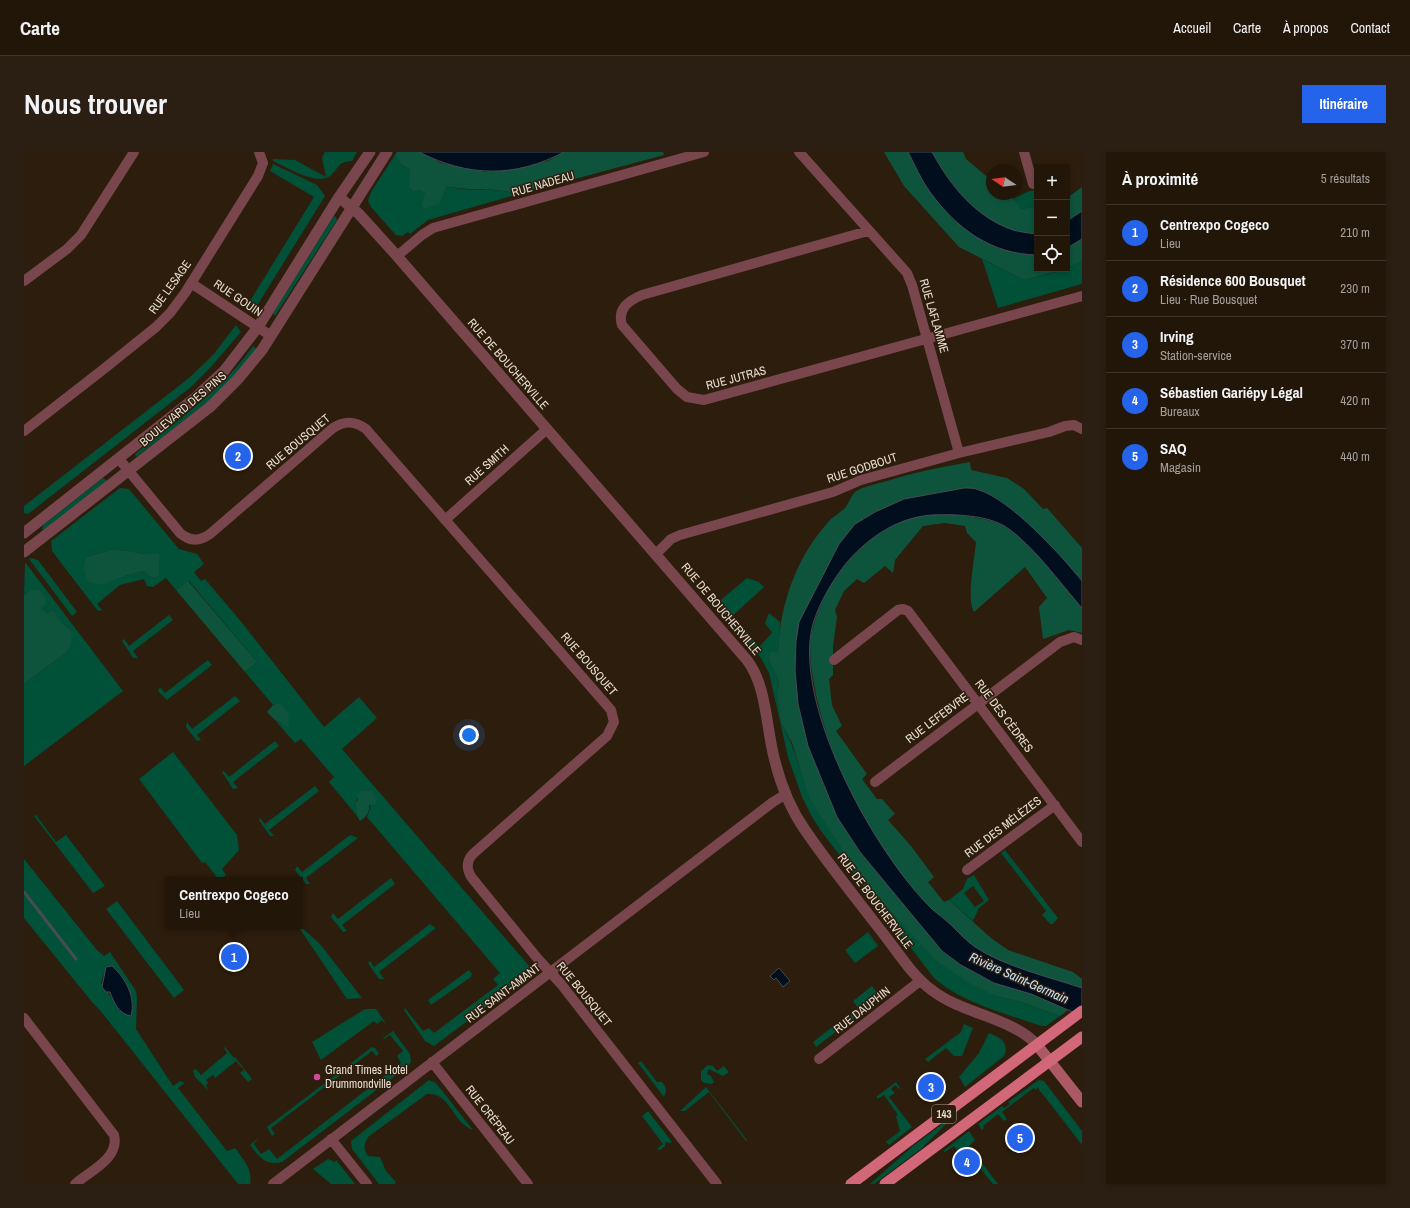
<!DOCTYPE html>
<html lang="fr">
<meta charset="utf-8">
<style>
:root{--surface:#221609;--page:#2a1f12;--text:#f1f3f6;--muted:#a29f9c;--line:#3f352a;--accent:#2563eb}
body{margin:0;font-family:"Archivo Narrow",sans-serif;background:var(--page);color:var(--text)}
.controls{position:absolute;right:12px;top:12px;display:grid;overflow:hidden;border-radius:0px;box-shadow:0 2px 6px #0003}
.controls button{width:36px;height:36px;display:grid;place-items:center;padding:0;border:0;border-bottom:1px solid var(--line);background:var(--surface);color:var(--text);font:20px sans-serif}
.compass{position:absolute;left:962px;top:12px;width:36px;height:36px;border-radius:50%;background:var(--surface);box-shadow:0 2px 6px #0003;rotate:283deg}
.you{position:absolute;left:445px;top:583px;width:14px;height:14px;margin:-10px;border:3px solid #fff;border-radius:50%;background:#1a73e8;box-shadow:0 0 0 6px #1a73e833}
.badge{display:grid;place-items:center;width:26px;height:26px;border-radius:50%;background:var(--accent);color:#fff;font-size:13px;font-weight:700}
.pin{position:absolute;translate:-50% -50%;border:2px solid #fff;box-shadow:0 1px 4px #0006}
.popup{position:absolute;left:141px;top:725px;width:138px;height:52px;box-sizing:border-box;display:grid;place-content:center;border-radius:0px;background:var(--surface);filter:drop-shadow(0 1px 3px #0005);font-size:13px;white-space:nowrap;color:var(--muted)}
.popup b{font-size:15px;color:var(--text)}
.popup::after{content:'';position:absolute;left:50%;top:100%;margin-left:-8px;border:8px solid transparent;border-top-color:var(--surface)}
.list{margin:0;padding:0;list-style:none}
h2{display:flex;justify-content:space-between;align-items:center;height:52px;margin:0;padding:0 16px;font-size:17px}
h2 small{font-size:13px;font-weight:400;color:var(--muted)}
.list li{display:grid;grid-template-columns:26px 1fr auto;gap:12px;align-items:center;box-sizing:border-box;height:56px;padding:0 16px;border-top:1px solid var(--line)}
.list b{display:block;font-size:15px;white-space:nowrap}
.list p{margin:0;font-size:13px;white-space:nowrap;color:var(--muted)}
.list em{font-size:13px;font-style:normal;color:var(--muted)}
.icon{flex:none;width:22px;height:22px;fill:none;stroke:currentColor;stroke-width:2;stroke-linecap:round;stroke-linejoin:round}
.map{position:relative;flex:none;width:1058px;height:1032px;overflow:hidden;border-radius:0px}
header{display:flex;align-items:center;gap:24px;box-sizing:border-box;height:56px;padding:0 20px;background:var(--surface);border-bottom:1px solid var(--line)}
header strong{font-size:19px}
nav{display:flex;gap:22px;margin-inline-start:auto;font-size:14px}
.intro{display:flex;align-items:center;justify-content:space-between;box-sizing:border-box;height:96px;padding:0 24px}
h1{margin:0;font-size:28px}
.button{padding:10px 18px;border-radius:0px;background:var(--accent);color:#fff;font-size:14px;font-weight:700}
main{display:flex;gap:24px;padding:0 24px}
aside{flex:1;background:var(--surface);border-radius:0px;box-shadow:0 2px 6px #0003}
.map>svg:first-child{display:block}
.green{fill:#005138;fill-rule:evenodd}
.forest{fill:#0e543c}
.water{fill:#010e1d;stroke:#474c54}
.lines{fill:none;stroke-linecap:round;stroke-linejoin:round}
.stream{stroke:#474c54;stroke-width:3}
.minor{stroke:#79464d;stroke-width:10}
.tertiary{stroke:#79464d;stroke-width:11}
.secondary{stroke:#ab5965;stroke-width:11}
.primary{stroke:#d16778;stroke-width:11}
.hotel-dot{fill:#d1479c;stroke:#2d1d0c;stroke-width:1.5}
.labels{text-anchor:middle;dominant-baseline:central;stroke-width:3;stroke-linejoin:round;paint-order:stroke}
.shield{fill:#2d1d0c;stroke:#b1a497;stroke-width:1}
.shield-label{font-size:11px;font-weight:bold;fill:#e9ded3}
.street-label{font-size:12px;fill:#e9ded3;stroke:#2d1d0c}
.poi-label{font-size:12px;fill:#e9ded3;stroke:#2d1d0c;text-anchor:start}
.water-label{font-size:13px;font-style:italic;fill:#c3e1fe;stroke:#2d1d0c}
</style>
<header>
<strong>Carte</strong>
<nav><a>Accueil</a><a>Carte</a><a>À propos</a><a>Contact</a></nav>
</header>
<div class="intro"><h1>Nous trouver</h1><a class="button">Itinéraire</a></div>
<main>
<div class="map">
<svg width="1058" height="1032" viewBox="0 0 1058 1032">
<rect width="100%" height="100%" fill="#2d1d0c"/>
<path class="green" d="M301 0H333L328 9C312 10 316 16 306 24 292 34 263 15 249 9V7L271 8 302 25 298 6Z
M371 3 378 13 386 17 395 38 401 41V47L416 51 423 34C441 41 479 34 491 43L404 68 386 82 384 80 378 84 372 83 347 55 344 49 347 40Z
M249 12 293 33 301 44 231 157 223 154 290 45 246 19Z
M1013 37V54L998 57 989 47 1003 40Z
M310 64 312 65 313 68 251 164 249 161Z
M958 107 1000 128 1043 117 1058 109V132L974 156Z
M212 173 217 180 186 216 167 235 4 362 0 361V354L165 226 189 203Z
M229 194 233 197 213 221 182 252 112 305 111 302C153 269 198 238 229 194Z
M79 326 83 329 20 378 18 377 19 373Z
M96 336 105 337 149 390 155 397 173 402 180 412 170 420 177 429 181 427 215 467 300 575 335 545 353 566 318 597 506 815 502 825 410 894 401 889 380 858 381 856 399 879 405 876 410 881 474 833 469 827 476 821 343 665 346 657 347 639 338 638 331 651 333 664 305 630 310 625 277 587 271 591 250 567 258 572 256 551 249 553 221 520 233 510 165 429 152 438 142 426 129 435 123 434 120 427 96 433 73 452 78 458 74 459 70 454 28 399 27 389ZM90 397 122 402H135L127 426 120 419 101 424 63 405Z
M6 406 14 408 53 460 48 464 5 407Z
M1 410 99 539 0 614V532L42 501 46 477 39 472 29 460 23 461 17 456 21 444 14 438 5 439 0 443Z
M723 426 735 430 740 435 705 467 692 452Z
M745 461 756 470 754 500 744 506 755 530 753 543 757 571 767 591 776 616 809 683 826 710 912 809 972 844 998 850 1036 864 1022 874H1017C981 861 940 852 910 826L797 679 787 663 778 645 764 605 745 521 737 506 712 476 718 474 735 495 748 481 741 471Z
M145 463 149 468 109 499 114 506H109L98 489 100 487 105 494Z
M184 508 188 513 143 548 134 539 136 535 141 541Z
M211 544 216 549 173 583 177 588 173 589 162 575 163 570 168 577Z
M251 589 255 594 209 630 214 636 209 637 198 620 200 619 205 625Z
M149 600 213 683 215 698 198 717 202 723 195 728H190L189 726 192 724 181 710 178 711 115 627Z
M291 634 295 639 245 678 250 684H246L235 668 236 666 241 672Z
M12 663 32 690 42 683 81 734 69 741 10 664Z
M326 683 334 686 282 726 286 732H282L271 718 273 714 278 720Z
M981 698 1034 766 1029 772H1026L1018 763 1022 759 977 701Z
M0 707 73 798 80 804 86 800 112 839 113 846 112 877 149 934 156 929 161 931 154 936 203 999 211 996C219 1007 229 1017 226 1032H214L75 857 68 850 0 766ZM88 814 94 820 108 845 109 858 96 859C89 850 85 840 77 831L82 815Z
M950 723 965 748 955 756 949 769 925 748 939 737 943 727ZM949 734 960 749 951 755 940 741Z
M367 726 371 732 318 773 323 779 319 780 307 765 309 761 314 767Z
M93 749 160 838 150 846 82 757Z
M406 772 412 776 355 820 360 827H355L344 811 346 809 350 815Z
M274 774H276L296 792 338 846 323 847Z
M844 780 854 794 831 811 821 798Z
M445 818 448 822 447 825 407 853 404 848Z
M848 834 857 846 826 870 827 860 834 856 829 849Z
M341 857H352L361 870 360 871 358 868 353 872 350 869 297 908 288 890Z
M940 872 949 876 938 904H930L922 896 904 910 901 907 937 880Z
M815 875 817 876 792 895 789 890 807 876Z
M369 879 386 902 387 910 384 914 258 1010C242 1014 235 1005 226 993L234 986 230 992 237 1002 245 997 253 1007 377 911 373 904 379 899 366 883 360 887 359 886Z
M965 881C976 885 986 891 980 904L941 935 935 925 955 901Z
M201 895 210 906 211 905 228 927 224 930 216 921 220 918 212 909 191 926 189 923 182 928 184 931 182 933 184 938 171 925 169 918 172 917 177 923 203 901 200 896Z
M348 895 351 896 355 902 352 904 348 899 247 976 251 982 248 984 243 975Z
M617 909 633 930H638C643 936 643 938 640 945L614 911Z
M684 913 689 914 693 919 700 914 705 920 699 924 685 917 683 922 687 924 690 930 688 932 680 931 677 928V919Z
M405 928 412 931 449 978C428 971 427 940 403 942L344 985C340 993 339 997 344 1004L356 1005 362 1019 372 1030 371 1032H355L328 997 327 989Z
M1015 928 1020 929 1058 979V993L1017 940H1016L1014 935 1012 938 1010 936 1007 938 978 960 983 967 980 969 974 962 959 974 960 976 958 978 954 972 978 954 980 956 986 952 984 950Z
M872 930 876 936 875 937 871 933 867 937 871 941 865 945 888 975 865 993 862 990 876 979 872 964 874 963 860 943 854 947 852 945Z
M682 935 723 988 722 989 685 940 661 959H656Z
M624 959 648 990 646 991 641 990V994L636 998 633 997 639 992 618 964Z
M925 967 926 968 898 996 850 1032H846L889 994Z
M945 979 951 988 945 994 974 1032H969L946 1004 941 1008 930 994 921 1000 919 999Z
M304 1007 311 1010 312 1008 331 1032H307L289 1017Z"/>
<path class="forest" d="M373 0H395L417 11 461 20 508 13 524 9 540 0H639L640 3 491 43C479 34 441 40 423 34L416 51 401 57 398 53 401 41 395 38 389 39 385 35 386 17 378 13 371 3Z
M860 0H884L906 40 930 68 1004 103H1013V117H1042L1000 128 935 95 880 34Z
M908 0H939L942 7 968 29V42H985L998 57 1013 54V82C1005 81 996 80 988 78 951 66 926 33 908 0Z
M1058 35V59L1043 69V46Z
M1058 87V109L1043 117V96Z
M946 310 947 318 983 326 1000 337 1019 357 1023 356 1058 396V429L1028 397 966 343 954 337 940 336 851 360 831 372 815 392 772 489 771 518 774 552 784 594 813 665 836 700 918 799 937 813 970 831 1007 842 1044 858 1036 864 998 850 972 844 947 832 912 809 854 745 826 710 786 647 768 591 757 571 753 543 755 530 744 506 746 500H754C756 451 773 403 807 367 812 363 817 360 821 356 825 351 827 344 831 340 838 335 851 332 860 330 888 321 916 315 946 310Z
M929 362C946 365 964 366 980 374 1001 384 1041 436 1058 456V481L1045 478 1019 487 1015 455 1023 446 1001 415 950 460C942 448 951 405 952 390L943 381 941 374 921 371 899 374 871 408 869 421 861 414 840 431 833 427 820 439 811 458 813 465 809 495V523L805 527 808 553 818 574 812 579 843 622 838 627 853 647H858L871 662 864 668 887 694 910 725 904 730 920 750 925 748 967 786 984 798 1049 820 1058 827V836C1027 826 975 813 950 794 940 787 931 777 922 768 918 764 913 762 909 758 853 704 810 621 793 547 789 527 783 498 788 479 794 455 806 431 822 412 840 391 866 369 895 364 906 362 918 363 929 362Z
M90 397 122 402H135V424L127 426 120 419 101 424 76 433 65 430C60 421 58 414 63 405Z
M164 429 233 510 221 520 152 438Z
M14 437 21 444 22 451 17 456 23 461 29 459 39 472 46 477C49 486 48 492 42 501L0 532V443L5 439Z
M256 551C262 558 266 563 265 573L263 575 250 567 243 560 249 553Z
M338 638 347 639 353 646 351 652 345 653C346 660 343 664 336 669L333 664 331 651 334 648 333 643Z"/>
<path class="water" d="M395 0H540C491 26 444 25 395 0Z
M884 0H908C926 33 951 65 989 78 996 80 1005 81 1013 82V103C967 102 933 77 906 40 897 28 891 13 884 0Z
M1058 59V87L1043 96V69Z
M940 336C945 336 951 336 955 338 987 348 1037 403 1058 429V456C1036 431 1009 393 982 375 964 363 929 362 908 363 875 365 845 385 824 409 809 427 791 457 787 481 774 562 852 703 909 758 912 761 916 763 919 766 931 775 939 787 951 795 979 814 1025 825 1058 836V864L1007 842 970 831 937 813 918 799 836 700 813 665 784 594 774 552 771 518 772 489 775 470 815 392 831 372 851 360 880 347Z
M88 814C102 826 112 846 107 864 95 862 90 851 86 840H82L78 835 82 815Z
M755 816 766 829 759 835 752 826 750 828 746 824Z"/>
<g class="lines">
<path class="stream" d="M0 740 52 807"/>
<path class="minor" d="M775 0 883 121 888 133 935 301
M1000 0 1009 32
M844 79 618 143C604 149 593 157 598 173L653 237 663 245 680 248 1058 144
M373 104 398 83 409 76 680 0
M0 129 43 97 57 83 110 0
M167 131 247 184
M0 279 81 216 132 175 146 161 161 141 234 24 239 11 235 0
M95 307 156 381C165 389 175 390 186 382L309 276C321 268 331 269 342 277L587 558 590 570 583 584 450 701C442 708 442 717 448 726L514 807 537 832 693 1032
M421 368 523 277
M632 402 647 387 656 383 809 340 837 328 935 301 1025 280 1041 274 1050 273 1058 277
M810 508 874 458 879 457 884 459 1058 690
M851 630 1036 490 1050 485 1058 488
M943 718 1031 653
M0 866 90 983C96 1006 66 1019 51 1032
M795 907 896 829
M408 910 504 1032
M307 987 343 1032
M249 1032 749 650 762 642"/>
<path class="tertiary" d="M315 45 335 62 373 104 723 508C742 533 742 571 749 601 755 628 765 655 781 678 805 713 832 746 858 780 874 800 888 824 909 839 939 862 989 866 1013 893
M0 381 171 246 200 219 234 175 315 45 346 0
M0 400 186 255 214 227 238 198 363 0"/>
<path class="secondary" d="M1013 893 1058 950"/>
<path class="primary" d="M827 1032 1058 859
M861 1032 1058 885"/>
</g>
<circle class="hotel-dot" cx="293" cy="925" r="4"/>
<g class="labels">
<rect class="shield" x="908" y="953" width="24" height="18" rx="3"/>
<g class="shield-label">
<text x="920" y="962">143</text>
</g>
<g class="street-label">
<text transform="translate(519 32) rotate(-16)">RUE NADEAU</text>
<text transform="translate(146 135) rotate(-54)">RUE LESAGE</text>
<text transform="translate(214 146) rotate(34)">RUE GOUIN</text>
<text transform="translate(910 164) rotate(74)">RUE LAFLAMME</text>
<text transform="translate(484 212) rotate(49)">RUE DE BOUCHERVILLE</text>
<text transform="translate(712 226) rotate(-15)">RUE JUTRAS</text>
<text transform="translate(159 257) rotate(-40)">BOULEVARD DES PINS</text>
<text transform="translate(274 290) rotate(-40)">RUE BOUSQUET</text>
<text transform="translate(463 313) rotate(-42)">RUE SMITH</text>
<text transform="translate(838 316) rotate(-18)">RUE GODBOUT</text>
<text transform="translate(697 457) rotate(50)">RUE DE BOUCHERVILLE</text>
<text transform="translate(565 512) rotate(49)">RUE BOUSQUET</text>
<text transform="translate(980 564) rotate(53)">RUE DES CÈDRES</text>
<text transform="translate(913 566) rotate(-37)">RUE LEFEBVRE</text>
<text transform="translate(979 675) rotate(-37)">RUE DES MÉLÈZES</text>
<text transform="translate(851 749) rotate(53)">RUE DE BOUCHERVILLE</text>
<text transform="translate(479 841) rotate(-37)">RUE SAINT-AMANT</text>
<text transform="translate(560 842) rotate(51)">RUE BOUSQUET</text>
<text transform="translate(838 858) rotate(-38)">RUE DAUPHIN</text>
<text transform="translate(466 963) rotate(52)">RUE CRÉPEAU</text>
</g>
<g class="poi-label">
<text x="301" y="918">Grand Times Hotel<tspan x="301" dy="14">Drummondville</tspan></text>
</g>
<g class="water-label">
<text transform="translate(995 826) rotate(24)">Rivière Saint-Germain</text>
</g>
</g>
</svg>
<div class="controls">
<button>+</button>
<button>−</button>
<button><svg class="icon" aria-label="locate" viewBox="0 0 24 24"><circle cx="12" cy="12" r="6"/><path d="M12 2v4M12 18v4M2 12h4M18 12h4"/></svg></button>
</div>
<svg class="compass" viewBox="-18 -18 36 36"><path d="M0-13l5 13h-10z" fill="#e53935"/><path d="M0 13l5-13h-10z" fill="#a29f9c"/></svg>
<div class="you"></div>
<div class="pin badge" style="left:210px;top:805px">1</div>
<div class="popup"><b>Centrexpo Cogeco</b>Lieu</div>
<div class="pin badge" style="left:214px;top:304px">2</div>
<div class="pin badge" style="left:907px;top:935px">3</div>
<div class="pin badge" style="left:943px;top:1010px">4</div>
<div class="pin badge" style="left:996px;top:986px">5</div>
</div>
<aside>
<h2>À proximité<small>5 résultats</small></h2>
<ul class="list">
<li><span class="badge">1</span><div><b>Centrexpo Cogeco</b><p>Lieu</p></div><em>210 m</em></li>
<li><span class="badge">2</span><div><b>Résidence 600 Bousquet</b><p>Lieu · Rue Bousquet</p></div><em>230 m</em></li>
<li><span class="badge">3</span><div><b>Irving</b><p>Station-service</p></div><em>370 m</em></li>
<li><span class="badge">4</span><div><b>Sébastien Gariépy Légal</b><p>Bureaux</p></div><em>420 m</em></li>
<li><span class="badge">5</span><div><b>SAQ</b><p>Magasin</p></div><em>440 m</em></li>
</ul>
</aside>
</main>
